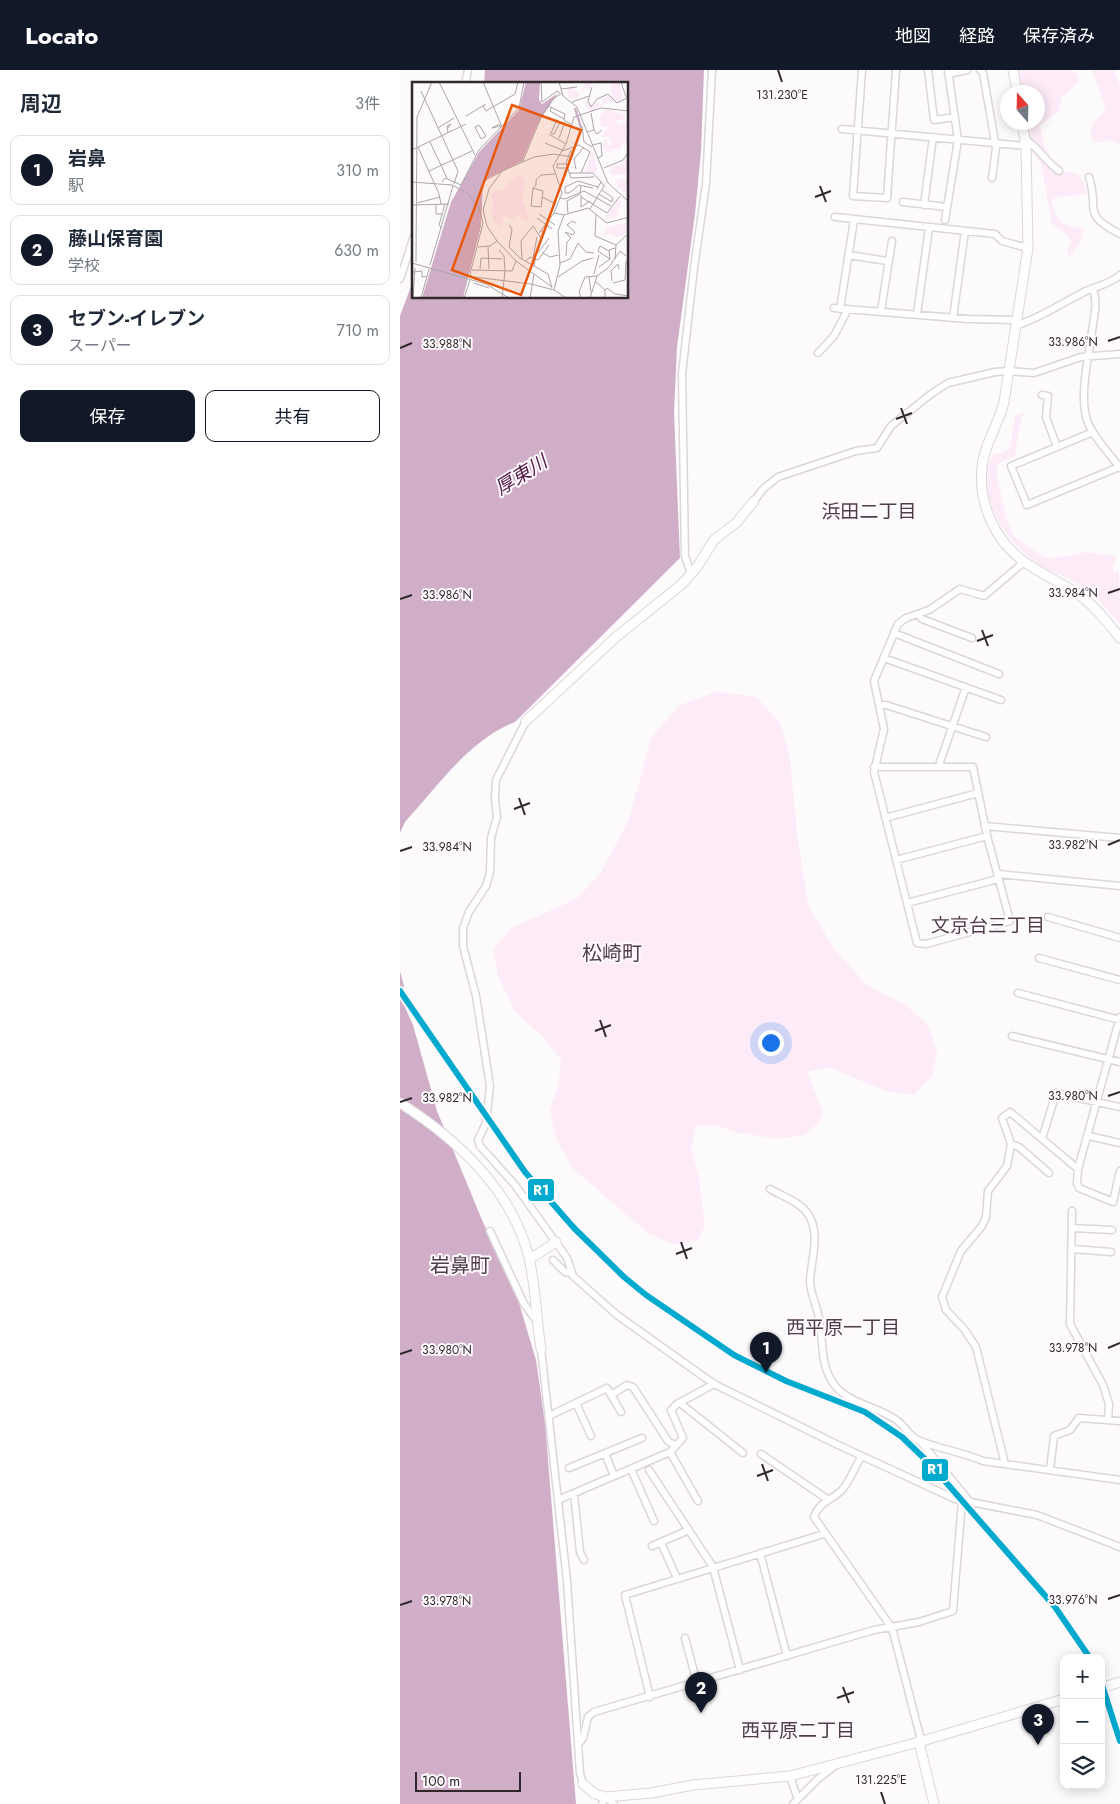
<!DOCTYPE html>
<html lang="ja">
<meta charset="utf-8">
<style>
:root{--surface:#fff;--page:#f2f2f3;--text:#1f2937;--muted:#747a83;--line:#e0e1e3;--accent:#111827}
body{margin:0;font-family:Jost,"Noto Sans JP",sans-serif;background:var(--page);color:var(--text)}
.controls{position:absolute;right:15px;bottom:15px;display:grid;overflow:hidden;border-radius:10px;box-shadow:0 2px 12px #0003}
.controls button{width:45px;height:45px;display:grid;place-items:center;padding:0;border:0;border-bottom:1px solid var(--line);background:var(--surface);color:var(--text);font:25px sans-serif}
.compass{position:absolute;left:600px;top:15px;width:45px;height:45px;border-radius:50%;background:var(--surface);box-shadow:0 2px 12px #0003;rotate:340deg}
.scale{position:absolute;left:15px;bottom:12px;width:106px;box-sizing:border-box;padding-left:5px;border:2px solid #31282e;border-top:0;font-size:14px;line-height:18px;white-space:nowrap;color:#31282e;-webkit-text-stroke:4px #fdf9fc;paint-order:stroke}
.you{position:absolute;left:370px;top:972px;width:18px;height:18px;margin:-12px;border:4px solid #fff;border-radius:50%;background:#1a73e8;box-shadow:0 0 0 8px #1a73e833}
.badge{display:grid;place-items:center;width:32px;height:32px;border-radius:50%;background:var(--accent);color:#fff;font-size:16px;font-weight:700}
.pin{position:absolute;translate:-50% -41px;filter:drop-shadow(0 1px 2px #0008)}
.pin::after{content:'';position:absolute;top:26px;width:18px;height:15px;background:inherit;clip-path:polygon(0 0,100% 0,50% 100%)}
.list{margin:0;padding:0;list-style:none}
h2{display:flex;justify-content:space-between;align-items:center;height:65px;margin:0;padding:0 20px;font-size:21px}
h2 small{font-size:16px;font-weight:400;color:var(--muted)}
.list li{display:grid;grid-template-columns:32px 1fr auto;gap:15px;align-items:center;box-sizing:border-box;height:70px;margin:0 10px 10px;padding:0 10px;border:1px solid var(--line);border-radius:10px}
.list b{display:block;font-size:19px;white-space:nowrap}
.list p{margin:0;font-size:16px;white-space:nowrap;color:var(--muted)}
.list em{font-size:16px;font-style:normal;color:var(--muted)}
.actions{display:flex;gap:10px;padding:15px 20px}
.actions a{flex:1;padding:11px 0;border:1px solid var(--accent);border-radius:10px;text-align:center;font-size:18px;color:var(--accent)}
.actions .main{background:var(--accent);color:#fff}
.icon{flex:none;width:28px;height:28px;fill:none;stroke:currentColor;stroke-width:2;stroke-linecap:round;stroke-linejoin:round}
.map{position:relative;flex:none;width:720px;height:1734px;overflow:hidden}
header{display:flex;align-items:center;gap:30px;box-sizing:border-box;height:70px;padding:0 25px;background:var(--accent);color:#fff}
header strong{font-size:24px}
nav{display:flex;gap:28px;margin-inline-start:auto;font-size:18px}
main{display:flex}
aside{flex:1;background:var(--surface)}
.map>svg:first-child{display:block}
.green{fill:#fdecf8}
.water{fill:#d0aec7}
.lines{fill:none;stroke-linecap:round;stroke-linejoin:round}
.street-casing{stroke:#dcd6da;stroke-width:9}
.secondary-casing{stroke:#dcd6da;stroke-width:11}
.street{stroke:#fffefe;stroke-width:6}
.secondary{stroke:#fffefe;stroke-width:9}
.rail-1-casing{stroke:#fdf9fc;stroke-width:10}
.rail-1{stroke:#00a9ce;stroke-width:6}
.ticks{fill:none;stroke:#31282e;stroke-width:2}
.labels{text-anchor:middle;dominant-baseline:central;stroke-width:4;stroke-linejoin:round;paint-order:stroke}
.water-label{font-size:19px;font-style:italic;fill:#531a48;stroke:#fdf9fc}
.neighbourhood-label{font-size:19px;fill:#4f3d4a;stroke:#fdf9fc}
.quarter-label{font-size:20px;fill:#4f3d4a;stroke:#fdf9fc}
.inset-river{fill:none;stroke:#d0aec7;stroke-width:2.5}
.inset-road{fill:none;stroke:#aba6a9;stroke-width:1}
.view{fill:#e8590c;fill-opacity:0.15;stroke:#e8590c;stroke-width:2.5}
.inset-edge{fill:none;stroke:#31282e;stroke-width:2.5}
.ticks-label{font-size:12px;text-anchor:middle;fill:#31282e;stroke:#fdf9fc;stroke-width:4;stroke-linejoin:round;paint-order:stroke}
.line-badge{stroke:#fdf9fc;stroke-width:2}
.badge-label{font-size:14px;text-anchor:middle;font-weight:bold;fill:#fff}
</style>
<header>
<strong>Locato</strong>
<nav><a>地図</a><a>経路</a><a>保存済み</a></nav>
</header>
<main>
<aside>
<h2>周辺<small>3件</small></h2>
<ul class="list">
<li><span class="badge">1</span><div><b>岩鼻</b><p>駅</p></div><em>310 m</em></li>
<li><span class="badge">2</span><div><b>藤山保育園</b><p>学校</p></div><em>630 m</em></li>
<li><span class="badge">3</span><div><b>セブン-イレブン</b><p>スーパー</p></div><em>710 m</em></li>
</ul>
<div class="actions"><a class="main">保存</a><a>共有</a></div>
</aside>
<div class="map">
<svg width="720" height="1734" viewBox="0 0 720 1734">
<rect width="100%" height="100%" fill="#fcfafb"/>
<path class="green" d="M616 0H672L678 4 679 12 661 28 659 41 640 55C642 68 645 86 655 95 671 110 681 93 687 124L656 127 652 131C657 152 661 157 684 158L680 173 669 187 667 181 671 171 667 165 652 154 641 94 631 80 634 72 626 62 625 53 638 52V22H620Z
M692 0H714L720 15V74L709 70 698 73 693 71C686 55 696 51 706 39Z
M622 342 625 344 621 348 615 386 601 392 597 395 596 404 607 449 614 467 645 488 669 486 685 482 715 486 716 490 713 497 714 503H719L720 554C708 541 697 527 682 516 667 506 648 502 634 491 604 469 573 422 593 384L604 382 610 377 615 346Z
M317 622 356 627 380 652 390 689 397 764 408 835 434 879 467 915 506 935 528 955 537 982 532 1006 514 1025 486 1021 428 997 407 1002 423 1042 419 1052 405 1065 377 1069 335 1062 316 1055 296 1056 291 1077 299 1107 305 1156 298 1171 274 1175 248 1163 172 1098 155 1066 150 1040 159 1011 161 990 144 968 115 941 98 906 93 880 111 858 176 829 200 804 229 750 251 668 280 635Z"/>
<path class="water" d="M85 0H304L301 81 295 144 277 277 274 342 280 488 115 652C69 670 37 717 5 752L0 763V246L14 208V228H228V14H84Z
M0 901 4 916 1 928 13 955 37 1041 82 1150 116 1223 136 1290 145 1353 176 1734H0Z"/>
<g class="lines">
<g class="street-casing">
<path id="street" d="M462 0 453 126 487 128 496 0
M528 0 534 50 555 47
M580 0 583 3 596 78 592 108
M548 4 567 0
M65 14 68 0
M442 59 626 76
M625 69C638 77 646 92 659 101
M689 107C700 141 680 143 720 164
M503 132 547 137
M524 135 533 67
M435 147 595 164 602 171 628 178
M545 150 558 70 548 0
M449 185 487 191
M0 209 14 166
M693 219C698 233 694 246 692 261 689 287 678 328 688 353 695 369 710 384 720 398
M434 238 568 249 616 250
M440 239 454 150
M481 241 492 171
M517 244 529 158
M553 248 565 161
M615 256C640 248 659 235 682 223 695 216 709 215 720 205
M418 283 434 266 448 239
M642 325 648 326 646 347 657 377
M693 362 611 396 627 435 719 397
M354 431 363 419 378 407 456 381 477 378 491 356 531 324 548 313 595 302 608 301 634 303 681 287 720 284
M291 504 285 486 282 304 294 198 306 114 312 0
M518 544 522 549 572 568
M494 563 599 604
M484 588 601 630
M480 635H486L586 667
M126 651 96 710 95 729 97 747 91 768 90 802 86 816 69 842 63 858V876L76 926 90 1016 86 1053 78 1070 80 1076 115 1115 167 1188 173 1206 217 1245 314 1314 436 1374 555 1429 637 1445 720 1477
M474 697H573L587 766 610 851 526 874 517 873 474 702 484 659 474 611 498 554 506 548 529 540 560 519 584 526 624 492
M541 697 540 692 566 617
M485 748 578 723
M585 756 720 768
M496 790 587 766
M598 804 720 816
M507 833 598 809
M648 847 720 868
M639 888 720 910
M618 923 720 950
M720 947 678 1099 677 1113 679 1118 713 1132 720 1101
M612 966 720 992
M689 1066 720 1073
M642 1069 656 1023 720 1037
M611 1074 619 1077 649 1103
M370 1119C382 1126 400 1132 408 1144 421 1163 411 1190 410 1211 410 1223 417 1236 419 1248 424 1272 419 1296 436 1317 452 1335 481 1337 499 1352 506 1358 509 1366 518 1370 539 1379 562 1382 583 1391L720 1410
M672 1141 670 1254 703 1315 709 1334 708 1350
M672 1158 712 1160
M90 1161 124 1234 136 1250
M672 1179 711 1182
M153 1190 165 1202 172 1203
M141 1279 167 1511 180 1703 183 1714
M211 1325 227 1315 233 1317 268 1371 276 1376
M176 1333 191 1366
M280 1333 343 1383
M149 1346 207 1318 221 1342
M520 1371 570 1432
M270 1382 298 1431
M205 1383 214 1406
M361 1384 427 1429
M462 1386C455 1396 450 1411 442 1420 432 1430 419 1432 414 1447L492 1558 520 1666 519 1672
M605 1394 576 1277 564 1259 546 1240 542 1227 561 1181 582 1156 586 1147 588 1121 607 1096 611 1074 602 1048 610 1042 678 1099
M169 1398 242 1368
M231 1399 254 1451
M249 1400 313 1497 340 1600
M650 1400 654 1366 670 1360 679 1348 720 1351
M174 1424 180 1482 184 1490
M158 1430 270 1382 283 1368 271 1340 277 1334 314 1314
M261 1473 277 1508
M252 1476 289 1460
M360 1483 387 1586
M285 1568 297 1613
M250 1627 225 1525 424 1464
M180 1672 183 1668 188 1647 194 1642 474 1560 519 1552 553 1541 562 1431
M390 1706 397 1727
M202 1734 205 1727 214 1734
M393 1734 418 1709 436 1695"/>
</g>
<g class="secondary-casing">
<path id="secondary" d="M613 0 617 22
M622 52 626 76 628 178 604 332C599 354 584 374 582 397 578 433 595 472 626 493 642 504 661 513 678 524 695 536 707 552 720 568
M126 651 215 568 282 514 297 497 314 470 336 453 354 431
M0 1033C57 1069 113 1121 129 1188 136 1217 136 1249 141 1279
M130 1189 156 1172
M701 1618 720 1612
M519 1672 534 1734
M183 1714 195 1724 205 1727 251 1723 293 1715 390 1706 519 1672 664 1629"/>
</g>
<use href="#street" class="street"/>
<use href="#secondary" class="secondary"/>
<g class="rail-1-casing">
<path id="rail-1" d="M0 921 125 1102 174 1158 224 1207 246 1225 334 1285 386 1311 465 1342 502 1367 530 1394 655 1537 690 1588
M701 1612 720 1671"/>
</g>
<use href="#rail-1" class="rail-1"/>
</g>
<path class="ticks" d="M378 0 382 12M420 116 426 132M415 127 431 121M708 271 720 267M0 278 12 273M501 338 507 354M496 349 512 343M708 523 720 519M0 529 12 525M582 560 588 576M577 571 593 565M119 728 125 745M114 739 130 733M708 775 720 770M0 781 12 777M200 950 206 967M195 961 211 955M708 1026 720 1022M0 1032 12 1028M281 1172 287 1189M276 1184 292 1178M708 1278 720 1273M0 1284 12 1280M362 1394 368 1411M357 1406 373 1400M708 1529 720 1525M0 1535 12 1531M443 1617 449 1633M437 1628 454 1622M481 1722 485 1734"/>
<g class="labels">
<g class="water-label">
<text transform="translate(121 405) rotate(-32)">厚東川</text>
</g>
<g class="neighbourhood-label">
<text x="469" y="441">浜田二丁目</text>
<text x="588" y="855">文京台三丁目</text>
<text x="443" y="1257">西平原一丁目</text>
<text x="398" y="1660">西平原二丁目</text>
</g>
<g class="quarter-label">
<text x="212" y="883">松崎町</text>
<text x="60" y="1195">岩鼻町</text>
</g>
</g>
<g transform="translate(12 12)">
<rect width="216" height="216" fill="#fcfafb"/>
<path d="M174 0H180L177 7 173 6 166 16 159 18 154 8 159 5 168 12ZM199 0H208L211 19 196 20 179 30 173 23 174 17 180 25 186 17 189 18H185L186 22H191L190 16 199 14ZM193 27 214 33 211 38H204L209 45V41H213L216 35V61L211 60 208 67H196L203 71 194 70 190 62 195 57 196 64 199 62 197 55H189L197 44 189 45 188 34ZM180 68 187 96 194 102 196 112 184 91 173 90ZM216 70V108L210 111V105L205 108 207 98 202 105 204 98 215 96 216 92 199 93 198 85 213 82 211 78ZM105 93 114 98 110 117 117 135 114 139 105 133 102 139 92 134 89 144 86 145 79 134 81 123 79 110 92 107ZM208 117 209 125 212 123 213 127 212 124 205 127 207 134 204 136 191 137ZM216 140V150L211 153 204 155 197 151 190 156 194 146Z" fill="#fdecf8"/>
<path d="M114 0H128L127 17 130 22 146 11 126 41 110 79 71 100 69 144 51 216H10L39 120 68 69 107 28Z" fill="#d0aec7"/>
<path class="inset-river" d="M163 26 169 46"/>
<path class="inset-road" d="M27 0 63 73M71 0 90 45M129 0 130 20 145 9 148 11M147 0 151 14 165 25 196 101 217 120M209 0 214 15M180 5 176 19 179 25 185 17 196 12 205 21 217 15M149 7 165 5M9 9 46 89 42 102M160 20 177 14M71 24 74 29 103 12 106 0M136 24 153 32 152 38 159 42M139 26 138 29 152 37M179 31 182 48M54 34 74 22M144 38H145L148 40 142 52 139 51 145 38M67 43 74 54 69 57 63 45ZM88 44 80 46 87 42 89 46M170 44 172 60 180 65M26 46 42 36M36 46 39 42 35 44 36 51M175 50 182 48 185 52 190 48M137 52 154 62M147 56 153 40M18 60 35 96M133 61 150 68M180 63 189 61 190 74 186 76M6 65 27 112 29 122M0 68 54 42M159 68 154 81 159 96 182 95M150 69 167 63 178 70 169 91M110 81 130 33 141 17 150 11M154 82H145V86H155M192 86 211 78 217 69M164 87 162 77 172 65M17 89 60 69M157 91H181M181 91 189 100 185 107M0 100 40 103 55 111 67 126 71 141 58 192 64 198M30 100 33 96 49 103 67 68 107 26 112 0M121 106 131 109 129 125 119 124 121 106 124 103V98L129 93 143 92M190 108 201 116 200 120M157 111H153V105L166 99 186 105M157 111 167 103 181 106M187 112 200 120M169 113V125L178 119M130 115 144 122M169 115 195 131M147 116 153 117 172 109 199 124M5 121 28 115M24 122V132H31M0 123 37 122M178 127 192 104 189 100M142 131 152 133 176 126 195 141 217 135M156 131 155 119 168 112 169 103M195 131 208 114M127 132 143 143M184 133 183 154 204 163M125 136 140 147M97 143 100 147 97 165 108 176 136 192 140 206M30 146 27 143 33 122M127 151 142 131 150 111 141 84 154 62 162 35 189 26 217 29M66 165 78 164 85 159M76 165 77 187M87 168 92 174 93 189 90 216M197 169 188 164 186 169 198 177M131 171 138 175 146 173M154 174 155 160 159 156 153 150 161 153 163 150 155 143 160 139 164 141M121 176 125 155M110 177 109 159 121 144 129 156 132 151 129 149M203 177 204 163 217 151M114 179 118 175 126 178 137 163M4 180 5 35 20 0M0 181 74 202 97 216M148 181 158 177 166 161 174 170 182 171M18 183 41 104M122 184 124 173 137 156M187 185 198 177 197 168 203 166M68 187 69 176 90 177M60 188 100 189 104 179M1 190 10 189V195L15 194M182 192 187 173M62 195 119 202 142 208 154 216M146 195 170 179 181 176M177 195 179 210M183 199 193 208V216M200 199 199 189 206 182 207 187M62 201 77 206M201 201 213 198 214 179M140 205 104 179 85 159 75 144 71 128 77 107 90 89 122 75 142 72 160 75M142 208 148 183 146 149 152 133M193 208 195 206 203 212 217 214M1 216 3 186M9 216 17 187M52 216 58 198M118 216 122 192M169 216 167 210 173 195 185 194 196 186 208 169 214 174M178 216 185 194"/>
<path class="view" d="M100 23 169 48 109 213 40 188Z"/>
<rect width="216" height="216" class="inset-edge"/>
</g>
<g class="ticks-label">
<text x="382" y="29">131.230°E</text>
<text x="673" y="276">33.986°N</text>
<text x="47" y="278">33.988°N</text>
<text x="673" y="527">33.984°N</text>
<text x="47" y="529">33.986°N</text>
<text x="673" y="779">33.982°N</text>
<text x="47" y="781">33.984°N</text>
<text x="673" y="1030">33.980°N</text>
<text x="47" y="1032">33.982°N</text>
<text x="673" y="1282">33.978°N</text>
<text x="47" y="1284">33.980°N</text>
<text x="673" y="1534">33.976°N</text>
<text x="47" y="1535">33.978°N</text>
<text x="481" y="1714">131.225°E</text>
</g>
<g class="line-badge">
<rect x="127" y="1108" width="28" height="24" rx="5" fill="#00a9ce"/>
<rect x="521" y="1388" width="28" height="24" rx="5" fill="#00a9ce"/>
</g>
<g class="badge-label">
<text x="141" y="1125">R1</text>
<text x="535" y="1404">R1</text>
</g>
</svg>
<div class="controls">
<button>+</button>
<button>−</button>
<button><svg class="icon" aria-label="layers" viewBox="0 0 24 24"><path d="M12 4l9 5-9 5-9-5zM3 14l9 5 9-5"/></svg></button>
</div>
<svg class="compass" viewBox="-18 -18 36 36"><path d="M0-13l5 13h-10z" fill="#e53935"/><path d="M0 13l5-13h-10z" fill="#747a83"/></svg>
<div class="scale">100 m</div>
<div class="you"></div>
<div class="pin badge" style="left:366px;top:1303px">1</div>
<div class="pin badge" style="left:301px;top:1643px">2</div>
<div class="pin badge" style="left:638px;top:1675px">3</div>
</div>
</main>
